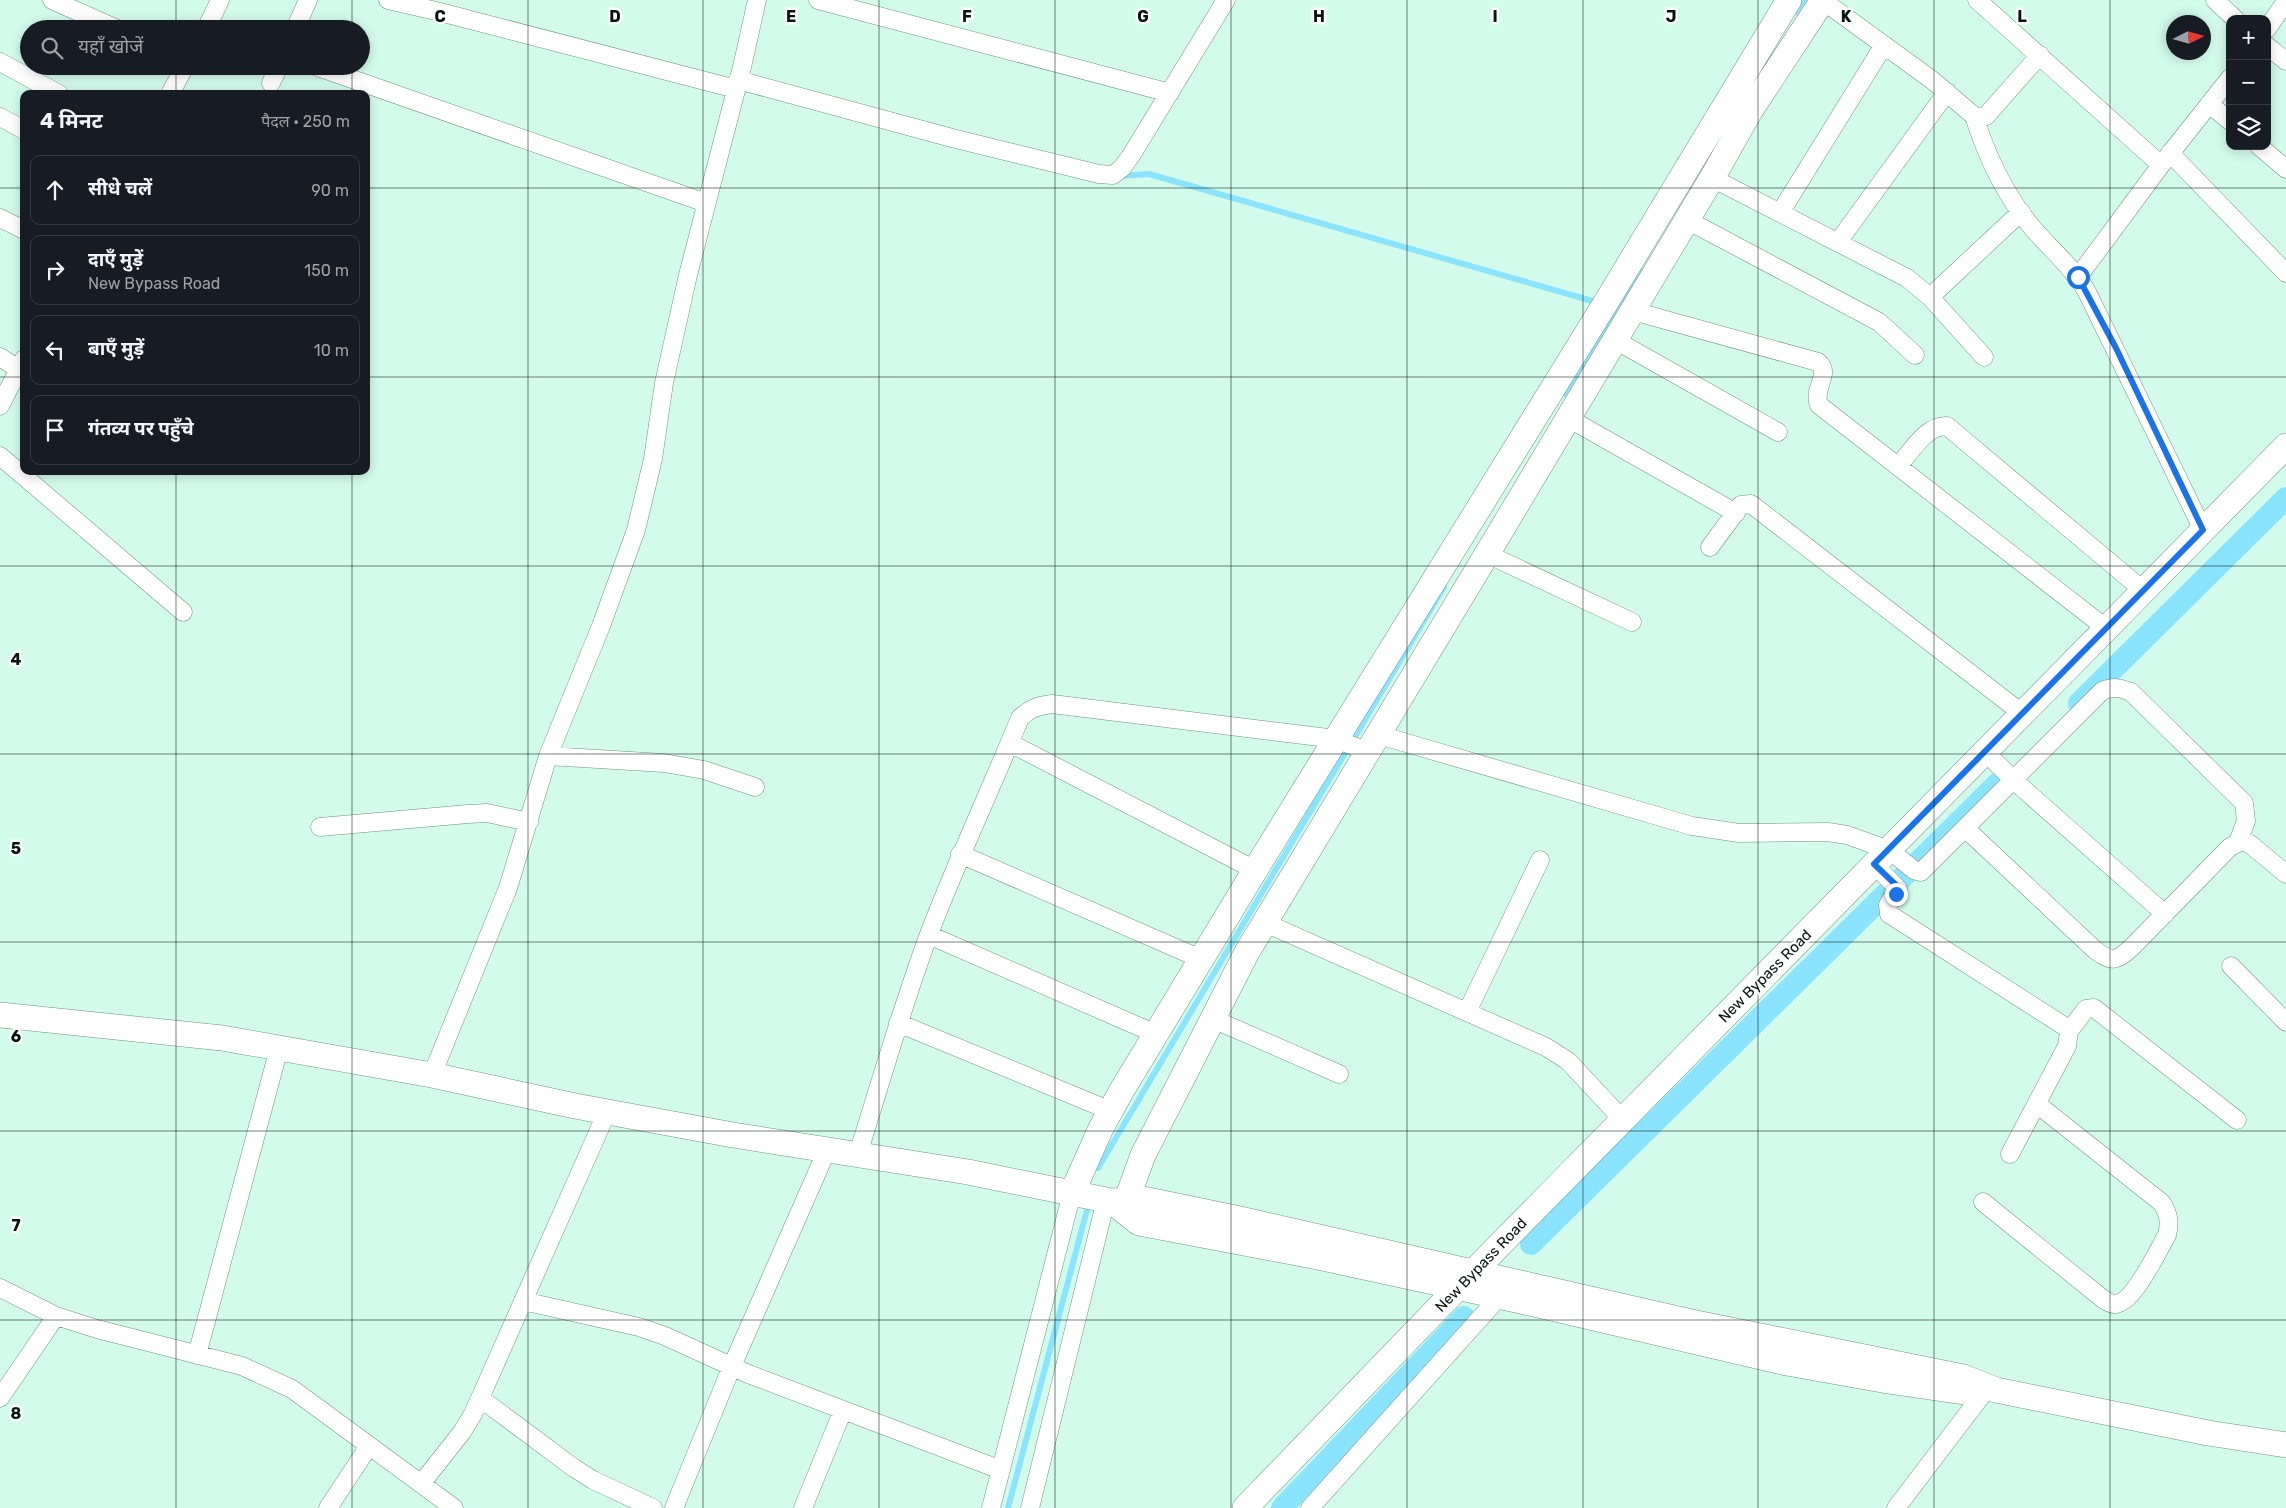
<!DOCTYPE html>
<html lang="hi">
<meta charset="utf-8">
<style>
:root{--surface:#171b24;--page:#242831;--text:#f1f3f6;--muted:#9ea1a6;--line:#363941}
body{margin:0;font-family:Rubik,"Noto Sans Devanagari",sans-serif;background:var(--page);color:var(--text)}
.controls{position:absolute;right:15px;top:15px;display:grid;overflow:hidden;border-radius:10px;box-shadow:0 2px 12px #0003}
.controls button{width:45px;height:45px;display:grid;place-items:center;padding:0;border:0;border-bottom:1px solid var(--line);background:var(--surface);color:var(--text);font:25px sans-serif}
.compass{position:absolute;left:2166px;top:15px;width:45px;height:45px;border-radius:50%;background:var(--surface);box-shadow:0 2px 12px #0003;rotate:85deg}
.stop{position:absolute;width:15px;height:15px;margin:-11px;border:4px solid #1a73e8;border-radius:50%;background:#fff}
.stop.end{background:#1a73e8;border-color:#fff;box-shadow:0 1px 5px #0008}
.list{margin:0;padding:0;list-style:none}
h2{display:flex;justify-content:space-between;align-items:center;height:65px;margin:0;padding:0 20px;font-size:21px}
h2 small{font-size:16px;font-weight:400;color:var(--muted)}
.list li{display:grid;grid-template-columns:32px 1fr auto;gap:15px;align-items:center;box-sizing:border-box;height:70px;margin:0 10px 10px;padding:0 10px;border:1px solid var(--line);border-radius:10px}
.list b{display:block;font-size:19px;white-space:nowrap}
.list p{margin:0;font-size:16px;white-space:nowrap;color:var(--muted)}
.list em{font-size:16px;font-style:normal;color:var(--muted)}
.icon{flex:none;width:28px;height:28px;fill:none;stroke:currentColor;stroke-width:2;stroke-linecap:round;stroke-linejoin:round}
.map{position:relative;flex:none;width:2286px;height:1508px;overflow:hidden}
.search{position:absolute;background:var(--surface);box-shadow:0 2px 12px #0003;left:20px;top:20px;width:350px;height:55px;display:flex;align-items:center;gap:12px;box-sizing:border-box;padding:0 18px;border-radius:28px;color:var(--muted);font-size:19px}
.panel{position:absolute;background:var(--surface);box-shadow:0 2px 12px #0003;left:20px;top:90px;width:350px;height:385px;border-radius:10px}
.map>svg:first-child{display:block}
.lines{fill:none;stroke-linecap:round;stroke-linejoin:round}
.stream{stroke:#8be4fd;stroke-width:6}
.canal{stroke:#8be4fd;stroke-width:22}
.street-casing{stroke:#6e9384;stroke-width:19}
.secondary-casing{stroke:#6e9384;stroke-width:26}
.street{stroke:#fff;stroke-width:18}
.secondary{stroke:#fff;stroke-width:25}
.route{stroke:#1a73e8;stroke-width:6}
.grid{fill:none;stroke:#071510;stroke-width:1;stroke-opacity:0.55}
.labels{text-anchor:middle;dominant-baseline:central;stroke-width:5;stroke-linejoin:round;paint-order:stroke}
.street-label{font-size:15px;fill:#071510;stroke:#fefefe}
.grid-label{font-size:16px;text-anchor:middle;font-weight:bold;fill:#071510;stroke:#fefefe;stroke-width:5;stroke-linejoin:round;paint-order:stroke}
</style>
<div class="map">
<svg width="2286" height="1508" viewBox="0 0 2286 1508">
<rect width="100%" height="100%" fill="#d3fbeb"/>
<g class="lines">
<path class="stream" d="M1796 12 1804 0
M1120 176 1149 174 1596 302
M1564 394 1619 309 1640 270
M1098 1168 1444 587
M1008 1508 1087 1210"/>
<path class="canal" d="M2079 703 2286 498
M1531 1244 1997 784
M1282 1508 1464 1317"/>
<g class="street-casing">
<path id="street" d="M52 0 117 29
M388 0 440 12 736 89
M818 0 1170 93
M1822 0 1932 80 1974 116 1981 118 1986 116 2040 55
M1977 0 2161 165
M2215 0 2235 19
M206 29 220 0
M295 29 308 0
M2267 29 2286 1
M2267 46 2286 61
M0 62 59 94
M315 66 706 203
M738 80 952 138 1099 174 1113 175 1122 168 1132 154 1226 0
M271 83 279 66
M170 94 185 66
M2209 104 2230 121
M1974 116C1986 154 2005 194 2030 225 2048 247 2071 265 2086 290L2203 530
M0 117 24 130
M2259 146 2286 169
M2170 153 2286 273
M1712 178 1907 278 1930 297 1984 357
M1780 213 1884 45
M0 218 24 230
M1687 220 1879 322 1915 355
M1838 242 1947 92
M2078 277 2161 165 2230 78
M1930 297 2021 212
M1633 311 1818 362C1832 373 1812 389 1819 405L2107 629
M1615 340 1778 432
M0 357 18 369
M0 406 24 359
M1568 418 1736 513
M0 456 183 612
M1898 466C1912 451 1926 425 1947 426L2144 591
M1710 547 1741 505 1751 504 2023 714
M1487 554 1632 622
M1379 735 1692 826 1739 833 1828 832 1847 835 1889 850 1914 870 1921 872 2102 691C2114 686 2120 688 2131 692L2244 803 2246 821 2238 842
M1010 743 1255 870
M1985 752 2020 786 2165 914
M548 756 664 763 704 770 755 787
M320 827 468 814 487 813 529 822
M1966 829 2095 950C2111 962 2116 962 2131 948L2230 847 2242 841 2250 844 2286 874
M960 854 1201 959
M1874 864 1898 889 1888 905 1889 914 2064 1026 2069 1031 2067 1046 2010 1154
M1265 923 1546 1047 1568 1061 1623 1120
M929 935 1156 1034
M2231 966 2286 1022
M1467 1012 1540 860
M1213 1019 1339 1074
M898 1023 1111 1111
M2069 1031 2086 1009 2094 1008 2237 1120
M432 1075 508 888 548 756 601 626 636 530 653 459 664 383 688 275 742 67 757 0
M858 1154C881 1081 902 1007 929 934 957 861 990 791 1020 718 1030 708 1038 706 1052 704L1336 739 1368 752
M1983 1202 2103 1299C2106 1301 2111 1304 2114 1304 2133 1305 2158 1250 2167 1235 2170 1222 2169 1215 2162 1203L2037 1104
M0 1288 56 1316 97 1329 242 1366 292 1389 454 1508
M523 1301 639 1327 665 1336 746 1373 1001 1470
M197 1355 279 1048
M0 1398 56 1316
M480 1398 574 1468 593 1480 653 1508
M421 1484 462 1432 473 1414 607 1112
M328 1508 369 1446
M674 1508 732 1366 827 1150
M803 1508 843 1410
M991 1508 1072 1193
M1030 1508 1106 1200
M1310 1508 1500 1296
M1896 1508 1985 1391"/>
</g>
<g class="secondary-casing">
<path id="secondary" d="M0 1015 222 1038 432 1075 575 1106 733 1135 968 1172 1111 1201 1143 1199 1240 1219 1691 1322 1963 1377 1996 1390 2208 1433 2286 1445
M1072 1193 1101 1128 1122 1090 1260 862 1605 304 1789 0
M1127 1199 1143 1155 1247 952 1487 554 1712 178 1750 111 1823 0
M1111 1201 1139 1223 1318 1257 1521 1301 1787 1363 1888 1381 1964 1392
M1245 1508 1473 1272 2286 446"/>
</g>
<use href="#street" class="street"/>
<use href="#secondary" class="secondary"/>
</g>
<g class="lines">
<path class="route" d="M1896 894 1897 886 1874 864 2203 530 2116 348 2078 277"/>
</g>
<path class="grid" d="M176 0V29M352 0V29M528 0V1508M703 0V1508M879 0V1508M1055 0V1508M1231 0V1508M1407 0V1508M1583 0V1508M1758 0V1508M1934 0V1508M2110 0V1508M176 66V94M352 66V94M0 188H24M366 188H2286M0 377H24M366 377H2286M176 471V1508M352 471V1508M0 566H2286M0 754H2286M0 942H2286M0 1131H2286M0 1320H2286"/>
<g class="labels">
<g class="street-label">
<text transform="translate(1765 976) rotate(-45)">New Bypass Road</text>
<text transform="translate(1481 1265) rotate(-46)">New Bypass Road</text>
</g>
</g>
<g class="grid-label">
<text x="440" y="22">C</text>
<text x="615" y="22">D</text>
<text x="791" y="22">E</text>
<text x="967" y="22">F</text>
<text x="1143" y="22">G</text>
<text x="1319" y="22">H</text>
<text x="1495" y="22">I</text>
<text x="1671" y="22">J</text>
<text x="1846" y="22">K</text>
<text x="2022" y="22">L</text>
<text x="16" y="665">4</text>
<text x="16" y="854">5</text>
<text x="16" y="1042">6</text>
<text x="16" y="1231">7</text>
<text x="16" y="1419">8</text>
</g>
</svg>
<div class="controls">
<button>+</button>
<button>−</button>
<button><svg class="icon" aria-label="layers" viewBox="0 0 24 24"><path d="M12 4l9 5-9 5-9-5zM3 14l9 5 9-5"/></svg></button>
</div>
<svg class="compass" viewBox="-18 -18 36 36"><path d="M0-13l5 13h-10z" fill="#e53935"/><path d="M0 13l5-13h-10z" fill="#9ea1a6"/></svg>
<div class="stop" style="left:2078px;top:277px"></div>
<div class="stop end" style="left:1896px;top:894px"></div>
<div class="search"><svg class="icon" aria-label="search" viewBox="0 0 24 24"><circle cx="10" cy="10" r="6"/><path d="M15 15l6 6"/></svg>यहाँ खोजें</div>
<section class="panel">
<h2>4 मिनट<small>पैदल · 250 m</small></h2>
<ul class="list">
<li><svg class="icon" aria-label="ahead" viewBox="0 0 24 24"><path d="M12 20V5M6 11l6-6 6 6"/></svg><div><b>सीधे चलें</b></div><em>90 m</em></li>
<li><svg class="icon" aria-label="right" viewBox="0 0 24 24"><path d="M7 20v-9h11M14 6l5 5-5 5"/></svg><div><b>दाएँ मुड़ें</b><p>New Bypass Road</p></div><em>150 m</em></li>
<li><svg class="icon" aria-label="left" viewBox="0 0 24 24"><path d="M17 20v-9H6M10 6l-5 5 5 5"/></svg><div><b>बाएँ मुड़ें</b></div><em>10 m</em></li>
<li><svg class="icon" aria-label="arrive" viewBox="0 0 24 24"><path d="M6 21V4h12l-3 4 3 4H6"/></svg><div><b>गंतव्य पर पहुँचे</b></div></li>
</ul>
</section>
</div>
